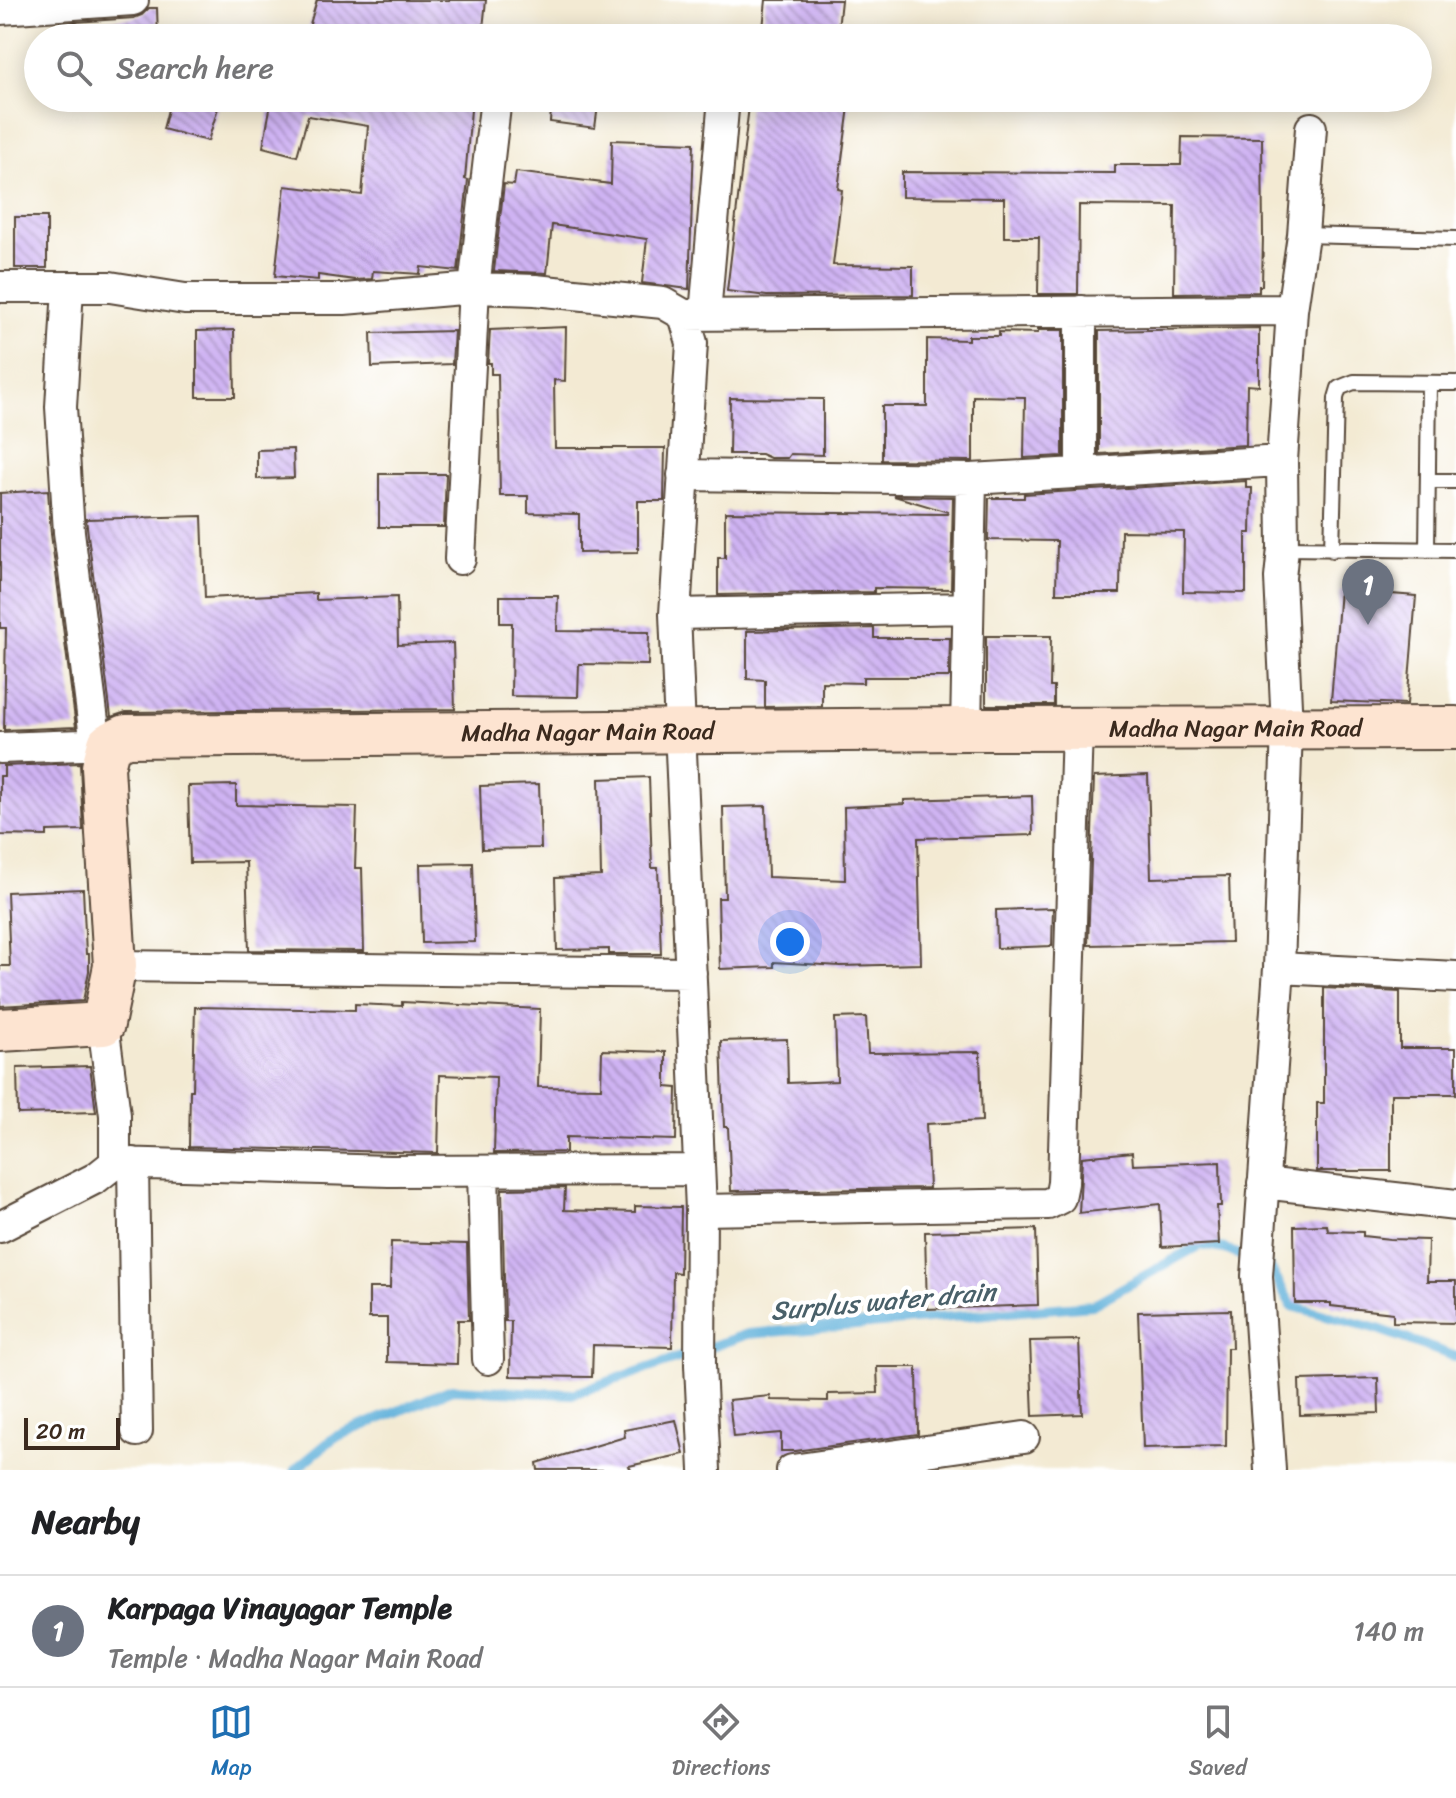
<!DOCTYPE html>
<meta charset="utf-8">
<style>
:root{--surface:#fff;--page:#f2f2f2;--text:#202124;--muted:#757577;--line:#e0e0e0;--accent:#1f6fb2}
body{margin:0;font-family:Sriracha,sans-serif;background:var(--page);color:var(--text)}
.scale{position:absolute;left:24px;bottom:20px;width:96px;box-sizing:border-box;padding-left:8px;border:4px solid #3b2a1e;border-top:0;font-size:22px;line-height:28px;white-space:nowrap;color:#3b2a1e;-webkit-text-stroke:6px #fff;paint-order:stroke}
.you{position:absolute;left:790px;top:942px;width:28px;height:28px;margin:-20px;border:6px solid #fff;border-radius:50%;background:#1a73e8;box-shadow:0 0 0 12px #1a73e833}
.badge{display:grid;place-items:center;width:52px;height:52px;border-radius:50%;background:var(--accent);color:#fff;font-size:26px;font-weight:700}
.pin{position:absolute;translate:-50% -66px;filter:drop-shadow(0 2px 4px #0008)}
.pin::after{content:'';position:absolute;top:42px;width:28px;height:24px;background:inherit;clip-path:polygon(0 0,100% 0,50% 100%)}
.list{margin:0;padding:0;list-style:none}
h2{display:flex;justify-content:space-between;align-items:center;height:104px;margin:0;padding:0 32px;font-size:34px}
h2 small{font-size:26px;font-weight:400;color:var(--muted)}
.list li{display:grid;grid-template-columns:52px 1fr auto;gap:24px;align-items:center;box-sizing:border-box;height:112px;padding:0 32px;border-top:2px solid var(--line)}
.list b{display:block;font-size:30px;white-space:nowrap}
.list p{margin:0;font-size:26px;white-space:nowrap;color:var(--muted)}
.list em{font-size:26px;font-style:normal;color:var(--muted)}
.icon{flex:none;width:44px;height:44px;fill:none;stroke:currentColor;stroke-width:2;stroke-linecap:round;stroke-linejoin:round}
.map{position:relative;flex:none;width:1456px;height:1470px;overflow:hidden}
.search{position:absolute;background:var(--surface);box-shadow:0 4px 20px #0003;left:24px;right:24px;top:24px;height:88px;display:flex;align-items:center;gap:20px;box-sizing:border-box;padding:0 28px;border-radius:44px;color:var(--muted);font-size:30px}
.sheet{height:216px;background:var(--surface)}
nav{display:flex;justify-content:space-around;align-items:center;box-sizing:border-box;height:112px;border-top:2px solid var(--line);background:var(--surface);font-size:22px;color:var(--muted)}
nav a{display:grid;justify-items:center;gap:4px}
nav .on{color:var(--accent)}
.map>svg:first-child{display:block}
.lines{fill:none;stroke-linecap:round;stroke-linejoin:round}
.stream{stroke:#5fb0da;stroke-width:10}
.building{fill:url(#building-back-hatch)}
.lane-casing{stroke:#574739;stroke-width:18}
.street-casing{stroke:#574739;stroke-width:34}
.secondary-casing{stroke:#574739;stroke-width:46}
.lane{stroke:#fff;stroke-width:14}
.street{stroke:#fff;stroke-width:30}
.secondary{stroke:#fde4d1;stroke-width:42}
.labels{text-anchor:middle;dominant-baseline:central;stroke-width:8;stroke-linejoin:round;paint-order:stroke}
.street-label{font-size:24px;fill:#3b2a1e;stroke:#fff}
.water-label{font-size:26px;font-style:italic;fill:#496069;stroke:#fff}
</style>
<div class="map">
<svg width="1456" height="1470" viewBox="0 0 1456 1470">
<defs>
<pattern id="building-back-hatch" width="6" height="6" patternUnits="userSpaceOnUse" patternTransform="scale(2)"><rect width="6" height="6" fill="#cfb3f3"/><path d="M-1 5l2 2M0 0l6 6M5-1l2 2" fill="none" stroke="#a992c4"/></pattern>
</defs>
<rect width="100%" height="100%" fill="#fff"/>
<filter id="ink" filterUnits="userSpaceOnUse"><feTurbulence type="fractalNoise" baseFrequency=".0125" numOctaves="2"/><feDisplacementMap in="SourceGraphic" scale="16" xChannelSelector="R" yChannelSelector="G"/><feConvolveMatrix kernelMatrix="1 2 1 2 8 2 1 2 1" color-interpolation-filters="sRGB"/></filter>
<filter id="wash" filterUnits="userSpaceOnUse"><feTurbulence type="fractalNoise" baseFrequency=".006" numOctaves="4" result="noise"/><feDisplacementMap in="SourceGraphic" scale="32" xChannelSelector="R" yChannelSelector="G"/><feGaussianBlur stdDeviation="1.8" result="paint"/><feColorMatrix in="noise" values="0 0 0 0 0 0 0 0 0 0 0 0 0 0 0 0 0 1.4 0 .05"/><feComposite in="paint" operator="in"/></filter>
<g filter="url(#wash)">
<rect width="100%" height="100%" fill="#f3ead3"/>
<g class="lines">
<path class="stream" d="M295 1470 335 1437 452 1389 573 1394 748 1334 1092 1305 1200 1245 1225 1249 1270 1268 1292 1306 1378 1329 1456 1357"/>
</g>
<g id="blocks">
<path class="building" d="M317 0H486L482 38H306Z
M766 0H841L837 38H762Z
M149 8H157L158 38H61V23L134 18 142 15Z
M171 98H221L208 141 163 129Z
M272 98H472L465 179 468 180 458 271 421 267 420 274 373 271 372 279 355 280 318 275V280L275 276 285 186 362 195 368 126 308 116 297 156 263 147Z
M552 98H599L595 128 550 122Z
M750 98H772L849 107 838 189 842 190 833 265 913 266V295L767 296 727 291Z
M1182 137 1262 138 1263 235 1262 286H1259V292L1174 293 1175 206 1079 205 1078 294H1038L1039 237H1004V198L902 197V172L1115 173V165H1181Z
M612 140 694 143 689 289 642 283 647 239 552 225 547 273 494 271 504 184 514 185 516 172 611 184Z
M15 217H47V268H15Z
M566 327 565 381 554 380 555 448H665L664 501H638V552L579 553V514L528 513V496H500L498 374H491V363H488L490 330Z
M1259 328V386L1247 385 1246 445 1099 454V331Z
M234 330 235 397H197V331Z
M1038 330H1063V456L1024 458 1025 397 973 396V461L882 460V406H927V339L968 340V336H999V332L1038 333Z
M454 331 452 364 372 367 371 333Z
M730 398 823 399V455L790 454 787 458H770L761 454H729Z
M293 449 294 478 257 479V450Z
M379 474H446L444 527H379Z
M1246 481V488H1252L1251 533H1246V593L1183 592 1184 532 1121 531 1120 593H1056L1057 541 988 540 989 498H1024V494Z
M48 490 51 534 76 727 4 730 6 628H0V493Z
M894 496 953 497 951 589 874 588V592L718 595V558H725V512L947 514 948 512Z
M202 516 205 598 316 593V600L397 597 398 645 453 643 455 709 126 712 111 717 86 519Z
M1340 590 1416 596 1407 704 1331 701Z
M500 596H558L557 631 649 632 648 665 579 664 578 697 511 696 512 623H500Z
M874 628V638H950L949 677H863V683L822 682V706L765 707V680L747 679V631Z
M986 636H1051L1050 687H1054V705H986Z
M80 763 83 830 47 831V836L0 835V776H4V766Z
M1148 775 1151 878 1229 876 1231 942 1088 945 1094 777Z
M649 777 652 868H658L661 954H609V949L557 950 555 878 601 876 599 779Z
M539 784 541 848 482 849 480 786Z
M236 785V805L357 807 355 868H362L364 951 249 950 246 862 190 863 188 786Z
M1032 796 1033 835 918 838 921 964 840 966 774 962V967L720 969 718 898H725L723 807 766 806 768 877 845 880 844 807 904 804V800Z
M473 863 475 942 422 943 420 864Z
M83 889 86 954H89V971L83 1001 0 1006V966H10L7 892Z
M1053 908 1052 946 997 948 996 910Z
M1324 988 1400 992V1048H1456V1094H1391V1171H1317V1103H1324Z
M402 1002 540 1009 538 1087 601 1088 602 1050 666 1052V1087L677 1088 676 1140 566 1137V1152L494 1153 496 1077 440 1075 438 1153 189 1147 190 1090H193L195 1007 355 1010V1004L402 1006Z
M866 1017 868 1053 980 1052 982 1121 926 1124 929 1188 731 1191 728 1127H724L721 1041 787 1039 788 1083 837 1081 835 1018Z
M90 1066 96 1112 18 1114 17 1068Z
M1132 1152 1133 1165 1220 1162 1221 1206H1217L1219 1244 1162 1247 1160 1204 1079 1213 1082 1157Z
M565 1188 564 1210 635 1212V1206L681 1207 680 1273 673 1272 672 1347 593 1345 592 1377 510 1376 511 1321H505L502 1189Z
M1327 1225 1328 1231 1363 1232V1236L1390 1239 1428 1240 1427 1281H1456V1323L1393 1322V1313L1331 1306V1303H1295L1294 1226Z
M1036 1229 1038 1305 927 1309 925 1232Z
M391 1242 467 1244 469 1320H458L457 1364 387 1362V1318H369V1288H390Z
M1231 1310 1232 1348H1227L1226 1446 1143 1448 1138 1312Z
M1079 1340 1082 1414 1033 1416 1030 1341Z
M877 1367H917L918 1434 795 1451H781V1433L733 1437 729 1400 770 1396 771 1400 828 1401V1394L878 1393Z
M1378 1378 1379 1413 1300 1415 1299 1380Z
M676 1420 684 1454 629 1466 631 1470H538L537 1463 625 1437 624 1430Z"/>
</g>
</g>
<g filter="url(#ink)">
<use href="#blocks" fill-opacity="0" stroke="#574739" stroke-width="2"/>
<g class="lines">
<g class="lane-casing">
<path id="lane" d="M1303 235 1456 239
M1428 481H1456
M1283 548 1456 550
M1332 550 1336 398 1339 388 1354 382 1456 383
M1427 550 1429 383"/>
</g>
<g class="street-casing">
<path id="street" d="M0 9 133 0
M0 287H110L185 299H344L474 288 535 290 663 303 684 315 692 343 675 614 701 1210 700 1365 705 1470
M68 288 61 407 69 532 96 745
M1081 311V472
M705 314 724 98
M684 315 1292 310
M683 475 971 479 1282 461
M460 559 474 288 496 98
M675 614 968 608
M966 729 971 479
M0 748 109 744
M115 966 691 973
M1279 968 1456 977
M115 1163 389 1171 697 1170
M133 1163 137 1431
M483 1172 488 1359
M1263 1183 1456 1205
M701 1210 1048 1204 1060 1198 1063 1183 1077 728
M0 1227 96 1178 115 1163V1115L103 1024
M792 1470 1024 1437
M1270 1470 1257 1276 1279 968 1287 727 1280 578 1283 548 1282 461 1292 310 1303 235 1311 128"/>
</g>
<g class="secondary-casing">
<g id="secondary">
<path id="s1" d="M0 1030 103 1024 115 966 103 767 109 744 126 736 966 729 1456 728"/>
</g>
</g>
<use href="#lane" class="lane"/>
<use href="#street" class="street"/>
<use href="#secondary" class="secondary"/>
</g>
</g>
<g class="labels">
<g class="street-label">
<text stroke="none"><textPath href="#s1" startOffset="1514">Madha Nagar Main Road</textPath></text>
<text stroke="none"><textPath href="#s1" startOffset="866">Madha Nagar Main Road</textPath></text>
</g>
<g class="water-label">
<text transform="translate(883 1301) rotate(-5)">Surplus water drain</text>
</g>
</g>
</svg>
<div class="scale">20 m</div>
<div class="you"></div>
<div class="pin badge" style="left:1368px;top:625px;background:#6b7280">1</div>
<div class="search"><svg class="icon" aria-label="search" viewBox="0 0 24 24"><circle cx="10" cy="10" r="6"/><path d="M15 15l6 6"/></svg>Search here</div>
</div>
<section class="sheet">
<h2>Nearby<small></small></h2>
<ul class="list">
<li><span class="badge" style="background:#6b7280">1</span><div><b>Karpaga Vinayagar Temple</b><p>Temple · Madha Nagar Main Road</p></div><em>140 m</em></li>
</ul>
</section>
<nav>
<a class="on"><svg class="icon" aria-label="map" viewBox="0 0 24 24"><path d="M3 6l6-2 6 2 6-2v14l-6 2-6-2-6 2zM9 4v14M15 6v14"/></svg>Map</a>
<a><svg class="icon" aria-label="directions" viewBox="0 0 24 24"><path d="M12 3l9 9-9 9-9-9zM9 14v-3h6M13 9l2 2-2 2"/></svg>Directions</a>
<a><svg class="icon" aria-label="saved" viewBox="0 0 24 24"><path d="M7 4h10v16l-5-4-5 4z"/></svg>Saved</a>
</nav>
